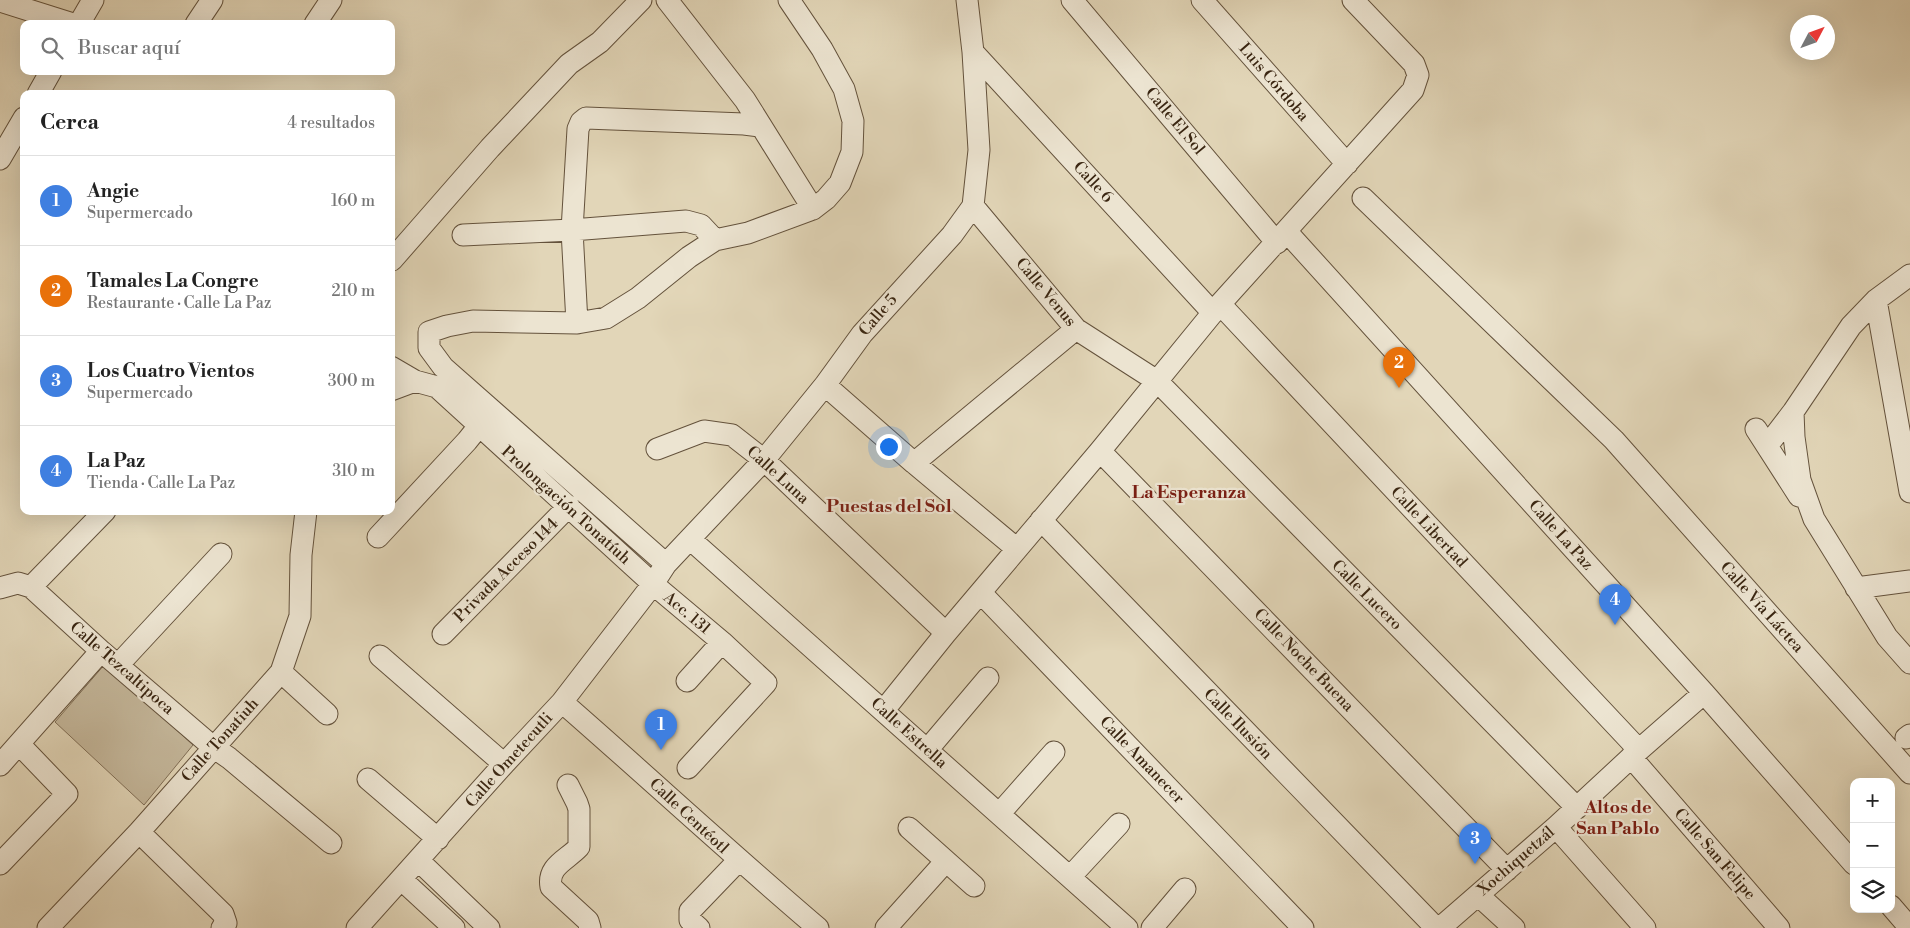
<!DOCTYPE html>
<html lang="es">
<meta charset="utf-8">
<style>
:root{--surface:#fff;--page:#f6f6f6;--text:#222;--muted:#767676;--line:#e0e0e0;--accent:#111827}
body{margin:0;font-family:"Libre Bodoni",serif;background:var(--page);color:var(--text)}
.controls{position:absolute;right:15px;bottom:15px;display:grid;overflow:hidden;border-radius:10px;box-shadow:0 5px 20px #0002}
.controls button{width:45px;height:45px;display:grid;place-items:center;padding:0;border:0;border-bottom:1px solid var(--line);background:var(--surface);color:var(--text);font:25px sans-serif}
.compass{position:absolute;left:1790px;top:15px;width:45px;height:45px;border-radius:50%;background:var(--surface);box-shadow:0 5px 20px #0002;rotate:49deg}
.you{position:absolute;left:888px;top:446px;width:18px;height:18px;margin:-12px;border:4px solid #fff;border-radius:50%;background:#1a73e8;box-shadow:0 0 0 8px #1a73e833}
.badge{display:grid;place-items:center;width:32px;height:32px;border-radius:50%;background:var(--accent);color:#fff;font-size:16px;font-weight:700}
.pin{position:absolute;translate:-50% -41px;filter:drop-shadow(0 1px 2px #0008)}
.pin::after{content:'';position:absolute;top:26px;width:18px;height:15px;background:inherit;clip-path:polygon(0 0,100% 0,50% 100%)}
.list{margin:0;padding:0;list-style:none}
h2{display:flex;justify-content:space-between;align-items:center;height:65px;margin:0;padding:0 20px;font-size:21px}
h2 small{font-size:16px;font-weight:400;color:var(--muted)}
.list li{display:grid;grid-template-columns:32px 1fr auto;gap:15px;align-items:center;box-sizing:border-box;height:90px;padding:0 20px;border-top:1px solid var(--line)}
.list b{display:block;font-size:19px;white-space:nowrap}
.list p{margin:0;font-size:16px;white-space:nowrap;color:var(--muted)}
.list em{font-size:16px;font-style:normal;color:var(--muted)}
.icon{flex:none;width:28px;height:28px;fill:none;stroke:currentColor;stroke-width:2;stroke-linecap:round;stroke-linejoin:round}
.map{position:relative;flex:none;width:1910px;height:928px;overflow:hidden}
.search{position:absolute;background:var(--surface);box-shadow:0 5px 20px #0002;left:20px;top:20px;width:375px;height:55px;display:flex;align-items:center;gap:12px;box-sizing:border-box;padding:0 18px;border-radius:10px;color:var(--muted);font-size:19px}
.panel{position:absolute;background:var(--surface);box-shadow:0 5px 20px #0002;left:20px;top:90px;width:375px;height:425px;border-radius:10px}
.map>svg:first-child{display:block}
.green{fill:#c5b89c;stroke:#806f57}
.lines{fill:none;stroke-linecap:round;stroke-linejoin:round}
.minor-casing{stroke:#64523c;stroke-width:23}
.minor{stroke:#ece4d1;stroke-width:21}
.labels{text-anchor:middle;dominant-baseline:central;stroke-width:4.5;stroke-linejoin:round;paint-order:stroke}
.street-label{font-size:16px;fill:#3a2612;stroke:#ece4d1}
.neighbourhood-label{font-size:18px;font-weight:bold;fill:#7a1f14;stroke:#ece4d1}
</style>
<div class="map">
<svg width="1910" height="928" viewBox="0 0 1910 928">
<rect width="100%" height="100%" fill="#e2d6b8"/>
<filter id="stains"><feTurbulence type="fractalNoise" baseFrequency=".004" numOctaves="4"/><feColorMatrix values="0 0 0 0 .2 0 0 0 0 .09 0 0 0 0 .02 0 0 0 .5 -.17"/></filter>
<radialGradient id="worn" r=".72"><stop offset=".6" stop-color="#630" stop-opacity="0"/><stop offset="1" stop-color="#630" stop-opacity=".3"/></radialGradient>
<path class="green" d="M105 664 193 745 144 805 55 722Z"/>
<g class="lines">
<g class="minor-casing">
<path id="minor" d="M667 0 745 100 813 209
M1072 0 1277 243
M1202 0 1347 164
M0 1 73 24
M79 24 93 0
M196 24 212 0
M315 24 331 0
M973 52 1213 313
M38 94 51 71
M0 159 24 118
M1363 198 1614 440 1910 773
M973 206 1076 329 1157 381 1577 808
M1286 231 1704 693 1854 864
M463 235 572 230 686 221 701 225 715 240
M392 260 490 148 569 64 600 42 641 0
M1876 300 1910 492
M1220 304 1639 750
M577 323 572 230 578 129 581 122 586 118 744 124 760 126
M391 367 415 381
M825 385 914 463 1017 549
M391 390 415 381 437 387 653 584 722 642 766 683 688 768
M1793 412 1794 437 1800 480 1814 519 1887 637 1910 663
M1756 429 1799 496
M1767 446 1793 412 1851 326 1876 300 1910 275
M657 449 704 431 732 435 764 460 946 633
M1100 451 1507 870
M914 463 1076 329
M1041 520 1436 928
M378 537 467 441 479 426
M690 539 1127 928
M666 564 443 367 429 348V332L447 326 473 321 577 323 606 318 638 298 689 257 715 240 748 233 813 209 826 199 840 183 852 152 853 121 844 89 822 49 789 0
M31 587 105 511
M0 588 18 583 31 587 101 651 213 747 229 758 331 843
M1856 588 1910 581
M981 593 1303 928
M443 634 569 506
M380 656 504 764
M118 665 221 554
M281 672 327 714
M687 681 722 642
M562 702C648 777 731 854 818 928
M884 710 946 633 1100 451 1220 304 1413 90 1418 75 1414 64 1353 0
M1906 738 1910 735
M928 749 988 678
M1631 757 1779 928
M0 765 101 651
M368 779 438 839
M568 785 577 803 579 809V847C567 860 547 866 551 887L588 921 590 928
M1000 813 1054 752
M1556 827 1645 928
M909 828 974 886
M139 832 223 914 226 923 222 928
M419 861 489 928
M0 864 67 794 19 744
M1070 877 1119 824
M402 880 454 928
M1478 895 1514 928
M1891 906 1910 928
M48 928 139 832 281 672 300 616 301 555 306 511
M357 928 504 764 562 702 653 584 666 564 764 460 825 385 862 334 952 235 973 206 979 150 973 52 967 0
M699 928 690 920V911L738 861
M886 928 946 861
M1152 928 1185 889
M1440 928 1556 827 1639 750 1704 693"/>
</g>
<use href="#minor" class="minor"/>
</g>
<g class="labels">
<g class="street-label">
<text transform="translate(1274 82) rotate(49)">Luis Córdoba</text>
<text transform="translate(1175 121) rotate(50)">Calle El Sol</text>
<text transform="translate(1093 182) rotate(47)">Calle 6</text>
<text transform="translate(1046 292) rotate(50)">Calle Venus</text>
<text transform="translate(878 315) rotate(-49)">Calle 5</text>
<text transform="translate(778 475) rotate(42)">Calle Luna</text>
<text transform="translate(566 505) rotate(42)">Prolongación Tonatíuh</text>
<text transform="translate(1429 527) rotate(47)">Calle Libertad</text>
<text transform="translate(1561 535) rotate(48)">Calle La Paz</text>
<text transform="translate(506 570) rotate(-45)">Privada Acceso 144</text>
<text transform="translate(1367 595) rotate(45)">Calle Lucero</text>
<text transform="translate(1762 607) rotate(48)">Calle Vía Láctea</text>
<text transform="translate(687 613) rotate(40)">Acc. 131</text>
<text transform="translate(1304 660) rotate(46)">Calle Noche Buena</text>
<text transform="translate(122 668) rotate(41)">Calle Tezcaltipoca</text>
<text transform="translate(1238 724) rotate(46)">Calle Ilusión</text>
<text transform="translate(909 733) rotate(42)">Calle Estrella</text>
<text transform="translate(220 740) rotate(-48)">Calle Tonatiuh</text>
<text transform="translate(509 760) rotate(-48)">Calle Ometecutli</text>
<text transform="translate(1142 760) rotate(46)">Calle Amanecer</text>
<text transform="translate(689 816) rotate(43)">Calle Centéotl</text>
<text transform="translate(1715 854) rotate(49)">Calle San Felipe</text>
<text transform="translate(1516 861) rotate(-41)">Xochiquetzál</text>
</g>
<g class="neighbourhood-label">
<text x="1189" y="492">La Esperanza</text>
<text x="889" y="506">Puestas del Sol</text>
<text x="1618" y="807">Altos de<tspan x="1618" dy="21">San Pablo</tspan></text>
</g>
</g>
<rect width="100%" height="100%" filter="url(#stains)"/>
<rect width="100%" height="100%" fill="url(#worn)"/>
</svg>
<div class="controls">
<button>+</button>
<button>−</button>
<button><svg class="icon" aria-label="layers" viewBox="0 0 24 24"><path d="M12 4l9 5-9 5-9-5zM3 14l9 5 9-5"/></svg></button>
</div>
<svg class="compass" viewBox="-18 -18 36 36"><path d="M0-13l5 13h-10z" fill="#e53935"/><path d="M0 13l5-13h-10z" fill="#767676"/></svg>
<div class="you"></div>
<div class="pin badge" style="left:661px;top:750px;background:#3f7fe0">1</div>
<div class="pin badge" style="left:1399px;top:388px;background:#e8710a">2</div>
<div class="pin badge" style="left:1475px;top:864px;background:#3f7fe0">3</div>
<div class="pin badge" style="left:1615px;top:625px;background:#3f7fe0">4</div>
<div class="search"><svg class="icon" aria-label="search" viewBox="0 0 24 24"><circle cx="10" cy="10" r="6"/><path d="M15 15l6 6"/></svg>Buscar aquí</div>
<section class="panel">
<h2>Cerca<small>4 resultados</small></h2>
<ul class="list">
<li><span class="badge" style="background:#3f7fe0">1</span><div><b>Angie</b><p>Supermercado</p></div><em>160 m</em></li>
<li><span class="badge" style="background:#e8710a">2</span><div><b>Tamales La Congre</b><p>Restaurante · Calle La Paz</p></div><em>210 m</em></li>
<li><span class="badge" style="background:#3f7fe0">3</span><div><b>Los Cuatro Vientos</b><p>Supermercado</p></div><em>300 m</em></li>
<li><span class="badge" style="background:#3f7fe0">4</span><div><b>La Paz</b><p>Tienda · Calle La Paz</p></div><em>310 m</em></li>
</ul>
</section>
</div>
